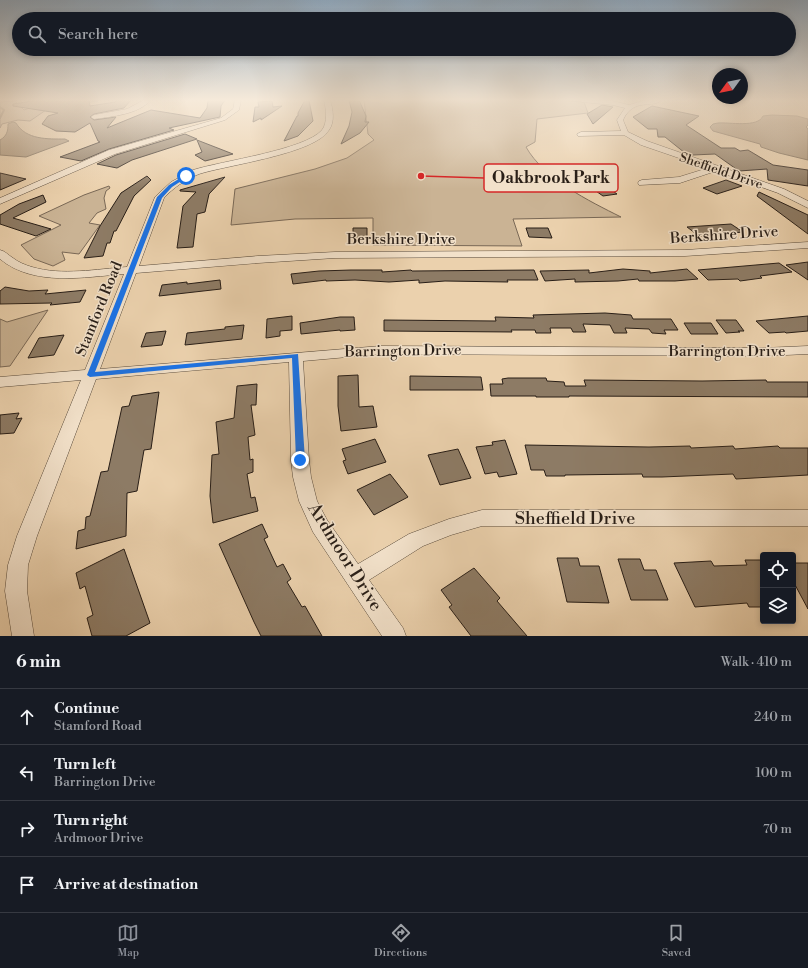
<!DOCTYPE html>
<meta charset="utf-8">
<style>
:root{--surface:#171b24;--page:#20242c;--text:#f1f3f6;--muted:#9ea1a6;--line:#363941;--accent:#8c9099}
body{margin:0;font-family:"Libre Bodoni",serif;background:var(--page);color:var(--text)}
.controls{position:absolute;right:12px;bottom:12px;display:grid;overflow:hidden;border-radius:4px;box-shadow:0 2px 6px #0003}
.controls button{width:36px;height:36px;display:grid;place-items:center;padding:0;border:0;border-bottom:1px solid var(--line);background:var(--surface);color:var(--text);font:20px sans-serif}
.compass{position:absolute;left:712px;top:68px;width:36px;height:36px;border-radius:50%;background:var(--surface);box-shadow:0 2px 6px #0003;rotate:237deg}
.stop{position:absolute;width:12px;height:12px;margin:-9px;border:3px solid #1a73e8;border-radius:50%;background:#fff}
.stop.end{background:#1a73e8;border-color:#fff;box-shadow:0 1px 4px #0008}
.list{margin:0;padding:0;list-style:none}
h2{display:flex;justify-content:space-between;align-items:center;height:52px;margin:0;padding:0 16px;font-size:17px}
h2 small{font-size:13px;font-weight:400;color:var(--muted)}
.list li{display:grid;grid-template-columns:26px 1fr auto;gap:12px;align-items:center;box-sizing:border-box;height:56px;padding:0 16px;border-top:1px solid var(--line)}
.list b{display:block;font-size:15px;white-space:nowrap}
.list p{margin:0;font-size:13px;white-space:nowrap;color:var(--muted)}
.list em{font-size:13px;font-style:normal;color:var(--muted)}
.icon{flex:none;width:22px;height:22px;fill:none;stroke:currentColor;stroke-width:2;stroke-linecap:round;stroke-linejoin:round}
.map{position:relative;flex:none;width:808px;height:636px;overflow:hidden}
.search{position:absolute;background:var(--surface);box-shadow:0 2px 6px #0003;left:12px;right:12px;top:12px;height:44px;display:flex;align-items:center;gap:10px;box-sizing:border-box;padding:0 14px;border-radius:22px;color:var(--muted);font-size:15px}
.sheet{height:276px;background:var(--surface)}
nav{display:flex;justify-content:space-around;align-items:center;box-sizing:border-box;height:56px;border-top:1px solid var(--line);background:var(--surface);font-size:11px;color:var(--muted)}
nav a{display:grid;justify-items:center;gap:2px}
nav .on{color:var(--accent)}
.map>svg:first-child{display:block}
.green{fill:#cab394;stroke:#796856}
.water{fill:#a9947a;stroke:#756552}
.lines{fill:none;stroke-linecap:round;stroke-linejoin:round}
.stream{stroke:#756552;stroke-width:2}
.building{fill:#8d7b65;stroke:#281e17}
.minor-casing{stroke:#594b3c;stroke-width:1}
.minor{fill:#f2e1ca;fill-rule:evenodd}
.route{fill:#1a73e8}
.labels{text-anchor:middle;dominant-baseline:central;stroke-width:3;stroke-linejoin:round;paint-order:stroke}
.far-street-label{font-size:13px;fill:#281e17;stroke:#f2e1ca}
.street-label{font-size:15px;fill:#281e17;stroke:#f2e1ca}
.near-street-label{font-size:18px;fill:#281e17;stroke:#f2e1ca}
.leader{fill:none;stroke:#d62828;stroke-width:1.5}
.callout-dot{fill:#d62828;stroke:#f2e1ca;stroke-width:1.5}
.callout{fill:#f2e1ca;stroke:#d62828;stroke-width:1.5}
.callout-label{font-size:16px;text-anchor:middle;font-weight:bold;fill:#281e17}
</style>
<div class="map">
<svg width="808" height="636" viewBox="0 0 808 636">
<rect width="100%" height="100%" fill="#ebd1ad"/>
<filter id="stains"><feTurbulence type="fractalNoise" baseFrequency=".005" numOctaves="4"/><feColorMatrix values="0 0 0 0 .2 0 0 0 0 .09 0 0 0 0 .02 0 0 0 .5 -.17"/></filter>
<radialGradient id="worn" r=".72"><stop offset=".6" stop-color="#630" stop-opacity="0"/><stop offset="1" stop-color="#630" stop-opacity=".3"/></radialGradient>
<path class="green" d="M72 100H101L46 110 30 121 18 120 2 124 0 128V102L15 101 24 110 33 107Z
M364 100H551L584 102 588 113 537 119 535 142 526 147C544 179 589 201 621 217L513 219 522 246 373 245V218L295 219 231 225 235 189 315 169 347 158 374 140 368 134Z
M109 186 110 188 106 191 104 198 106 209 97 213 89 223 100 225 79 254 62 252 65 260 53 266 34 259 21 245 61 225 39 216 84 195Z
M48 310 10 366 0 367V319L7 322Z"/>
<path class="water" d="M772 115 797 116 808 119V125L806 127 808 129V160L779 153 761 147 760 144 713 131 710 127 713 124 718 123C729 122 758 128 763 116Z
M13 122 16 123C26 140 48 139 65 139L69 141 26 157 0 155V140C7 136 8 131 8 124Z"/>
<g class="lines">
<path class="stream" d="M0 107 4 110 0 118"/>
</g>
<path class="building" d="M38 100H89L90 106 115 102 117 100H131L124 108 94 114 90 117 94 120 116 117 107 128 151 110 200 118 207 108 208 100H225L221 106 220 117 169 128 174 130 109 149 81 161 60 157 100 142 98 141 90 123 75 132 56 131 42 124 48 116 58 113 13 106V104Z
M305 100H309L313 121 298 136 284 141 297 116H298V113Z
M349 100H359L366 116 365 122H369L360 133 341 144 349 126 352 112Z
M272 101 273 107 282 106 261 120V118L253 122 255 107H259L258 102Z
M602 105 613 107 593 124 587 114Z
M652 106 699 116 686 125 721 148H735L740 151 748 150 773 165 808 170V186L768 180 767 169 739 171 715 154 693 155 685 153 665 137H658L657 129H648L633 117Z
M185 134 197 139 132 160 117 168 97 164 116 155Z
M197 140 233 154 205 161 195 155 202 152Z
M615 165 604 185 617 194 603 196 576 177 581 170 590 175 594 168Z
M0 173 26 179 0 190Z
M147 176 151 180 134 196 116 231H114L110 243H107L103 256 84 258 100 226 121 193Z
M225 177 209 194 205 212 197 214 193 247 177 248 183 206 196 192 180 191V190Z
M726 180 742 186 717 194 703 188Z
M759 192 808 215V234L757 196Z
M43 195 46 202 13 218 51 229 36 236 0 224V215L19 204Z
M731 224 743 232 699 236 687 227Z
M353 228H367V238H353Z
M526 228H548L552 238 529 237Z
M808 262V280L786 265Z
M779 263 792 272 760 276 762 278 740 281 738 279 708 280 698 270Z
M623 269 650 271V273L687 269 698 279 675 281H639L638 279 618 281 575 282V279L545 281 540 271 589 270V273Z
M351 270H382V272L411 270 412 271 534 270 538 280H507L508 282 445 281 419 283V280L389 282 355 280 326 281V280L293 284 291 274 319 271Z
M220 280 221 289 159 296 162 285 187 282V284Z
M5 287 29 291 48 290 45 294 86 290 80 302 50 305 52 303 0 304V291Z
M605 313 631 315 633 319H671L678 330H664L666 334 652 333 649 329 625 328 627 333H614L610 325 583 324 586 332H573L571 328H550L551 333H536L535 330H511L512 332 384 331V320L496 321 495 317 534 318 533 315Z
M292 316V330L280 331V336L266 338 267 319Z
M808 316V331L786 333 785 332 769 333 756 321Z
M340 317H354L355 330 340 331V330L301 334 300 323Z
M716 320H736L744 331H738L740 332 726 333Z
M684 323H711L718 334H691Z
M244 325 242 339 185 345 187 333 225 329V327Z
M166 331 162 345 141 347 146 333Z
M64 335 54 355 28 358 39 338Z
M358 375 359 407 373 406 377 427 341 431 338 406V376Z
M410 376 481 377 483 390H410Z
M508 378H546L547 381 564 382 565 386H586L584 380 702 381 766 380 767 382H808V397L569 396V397H536V396H491L490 384H503L502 379Z
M257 384 256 405H251L255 435 248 437 250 460 253 459V472L247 474 251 498 255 497 258 511 213 523 210 496 212 455 219 454 216 422 234 418 237 386Z
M159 392 151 449 144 450 137 491 127 493 126 536 76 549 78 531 85 529 86 517 90 516 101 472 108 471 122 407 129 406 132 396Z
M19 413 16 419 22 418 14 433 0 434V415Z
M375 439 386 462 348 474 343 461 346 460 342 449Z
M505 440 517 474 499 477 497 472 485 474 476 447 493 445 492 442Z
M525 445 649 447 690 446 691 448 733 446 735 449 778 446 780 448H808V475L736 479 733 474 662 477H643L642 474 565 475V476H546L544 470H531Z
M458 449 471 478 440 485 428 455Z
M390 474 408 497 374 515 357 490Z
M262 524 268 537 264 539 277 567 283 564 291 579 287 582 302 607 305 606 322 636H261L254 622 219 544Z
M124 549 150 623 126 636H92L87 618 93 615 85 586 80 589 76 573Z
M557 558H578L580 566H599L609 603 567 602Z
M618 559H640L644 570H656L668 600H631Z
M745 560H763V607H749L747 603 695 607 674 563 711 561 714 566 747 565Z
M793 563H808V609L793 581Z
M474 568 500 598 497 601 527 636H471L449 607 452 605 441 590Z"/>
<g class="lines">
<g class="minor-casing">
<path id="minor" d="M144 100H151C137 115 113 116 94 119L91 117 94 115 127 109Z
M235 100H241L239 110 225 120 115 154 0 204V198L109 150 221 118 233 109Z
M324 100H330C333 109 335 122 329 130 315 154 227 165 199 174 185 180 174 187 164 198L139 266 258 256 335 252 685 250 808 242V248L685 256 335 258 258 263 136 273 100 369 381 346 763 348 808 346V354L763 356 381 354 303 361 309 460 311 477 317 501 327 520 358 564 409 534 449 519 482 510H808V526H482L451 535 423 546 369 580 403 628 406 636H382L313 532 299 501 293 477 291 460 289 362 96 379 37 536 28 565 27 591 34 636H12L5 591 8 565 17 536 81 380 0 387V377L85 370 124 274C84 277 34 287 0 259V250C5 251 8 255 13 258 18 262 25 265 32 267 62 276 97 269 127 267L155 197 171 182 193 170C221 161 305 150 322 130 328 122 326 109 324 100Z
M579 100 613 101 629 105 645 100H662C651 109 634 97 623 120L628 132 647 141 784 189 808 201V208L778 193 716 171 680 183 639 185 638 183 639 181 642 180 679 177 708 168 641 145 624 135 578 136 577 134 581 132 621 131 617 120 625 108 613 105 582 102Z"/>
</g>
<use href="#minor" class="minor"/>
</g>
<linearGradient id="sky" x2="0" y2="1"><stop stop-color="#8fa7bc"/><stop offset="0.53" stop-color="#f6eada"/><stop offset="1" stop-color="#f6eada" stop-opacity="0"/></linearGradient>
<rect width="808" height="189" fill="url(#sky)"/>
<path class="route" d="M185 175 189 176 172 187 162 198 95 372 298 354 305 460 303 462H297L296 460 292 358 90 377 87 375 157 197 169 185Z"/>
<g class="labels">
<g class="far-street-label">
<text transform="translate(721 171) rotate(19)">Sheffield Drive</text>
</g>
<g class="street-label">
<text transform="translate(724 235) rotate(-4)">Berkshire Drive</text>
<text x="401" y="239">Berkshire Drive</text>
<text transform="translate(99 309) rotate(-68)">Stamford Road</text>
<text transform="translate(403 351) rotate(-1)">Barrington Drive</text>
<text x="727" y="351">Barrington Drive</text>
</g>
<g class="near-street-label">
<text x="575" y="518">Sheffield Drive</text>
<text transform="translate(345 557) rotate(58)">Ardmoor Drive</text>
</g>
</g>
<path class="leader" d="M421 176L484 178"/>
<circle class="callout-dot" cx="421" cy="176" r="4"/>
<rect class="callout" x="484" y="164" width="134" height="28" rx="4"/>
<g class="callout-label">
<text x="551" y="183">Oakbrook Park</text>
</g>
<rect width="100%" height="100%" filter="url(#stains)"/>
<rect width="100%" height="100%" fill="url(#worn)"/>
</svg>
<div class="controls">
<button><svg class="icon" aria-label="locate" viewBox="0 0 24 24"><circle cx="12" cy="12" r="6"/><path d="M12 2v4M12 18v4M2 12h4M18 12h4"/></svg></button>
<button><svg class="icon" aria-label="layers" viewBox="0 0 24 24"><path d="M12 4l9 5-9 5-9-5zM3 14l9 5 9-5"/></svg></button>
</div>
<svg class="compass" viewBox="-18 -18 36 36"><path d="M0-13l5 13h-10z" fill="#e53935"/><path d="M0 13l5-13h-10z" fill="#9ea1a6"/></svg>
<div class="stop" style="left:186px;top:176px"></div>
<div class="stop end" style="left:300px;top:460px"></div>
<div class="search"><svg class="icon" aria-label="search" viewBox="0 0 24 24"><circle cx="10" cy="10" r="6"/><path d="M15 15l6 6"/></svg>Search here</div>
</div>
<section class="sheet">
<h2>6 min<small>Walk · 410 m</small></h2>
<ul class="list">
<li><svg class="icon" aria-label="ahead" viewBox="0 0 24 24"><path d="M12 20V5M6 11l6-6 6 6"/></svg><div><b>Continue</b><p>Stamford Road</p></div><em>240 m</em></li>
<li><svg class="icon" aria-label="left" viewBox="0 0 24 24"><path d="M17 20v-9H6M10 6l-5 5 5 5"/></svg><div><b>Turn left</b><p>Barrington Drive</p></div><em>100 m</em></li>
<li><svg class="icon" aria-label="right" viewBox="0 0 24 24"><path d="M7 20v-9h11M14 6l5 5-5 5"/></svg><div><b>Turn right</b><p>Ardmoor Drive</p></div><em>70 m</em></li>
<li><svg class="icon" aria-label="arrive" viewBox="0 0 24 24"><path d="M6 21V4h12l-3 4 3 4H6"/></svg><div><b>Arrive at destination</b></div></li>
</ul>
</section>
<nav>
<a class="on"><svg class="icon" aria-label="map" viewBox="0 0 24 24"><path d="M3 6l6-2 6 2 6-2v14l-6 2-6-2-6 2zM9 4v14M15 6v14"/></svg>Map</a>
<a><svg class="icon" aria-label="directions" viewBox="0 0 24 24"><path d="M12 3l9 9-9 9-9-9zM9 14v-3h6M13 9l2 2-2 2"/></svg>Directions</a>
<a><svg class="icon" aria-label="saved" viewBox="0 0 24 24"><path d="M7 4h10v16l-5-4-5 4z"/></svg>Saved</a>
</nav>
